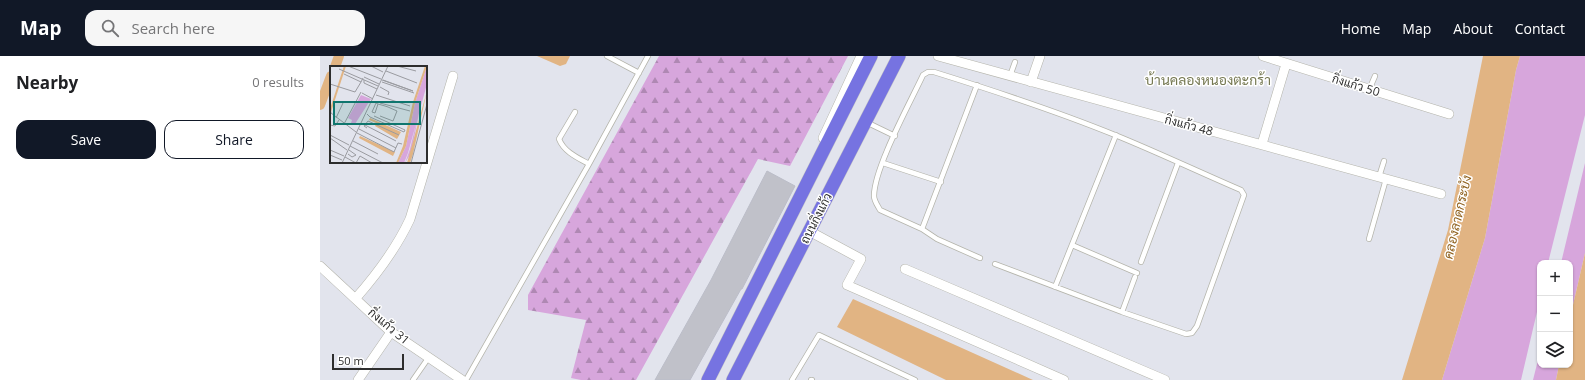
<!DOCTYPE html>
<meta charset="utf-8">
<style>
:root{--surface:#fff;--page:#f6f6f6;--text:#202124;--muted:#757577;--line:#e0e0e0;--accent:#111827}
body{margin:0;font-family:"Open Sans",Sarabun,sans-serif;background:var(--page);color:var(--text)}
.controls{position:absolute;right:12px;bottom:12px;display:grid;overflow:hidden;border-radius:8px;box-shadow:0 1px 3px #0004}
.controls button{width:36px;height:36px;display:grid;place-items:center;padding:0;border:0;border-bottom:1px solid var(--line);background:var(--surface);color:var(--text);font:20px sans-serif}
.scale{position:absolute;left:12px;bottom:10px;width:72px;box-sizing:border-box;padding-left:4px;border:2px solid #2d2d2d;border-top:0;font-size:11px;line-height:14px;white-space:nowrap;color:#2d2d2d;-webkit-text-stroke:3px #fff;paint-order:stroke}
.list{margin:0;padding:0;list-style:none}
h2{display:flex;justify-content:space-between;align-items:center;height:52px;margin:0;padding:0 16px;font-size:17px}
h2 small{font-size:13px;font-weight:400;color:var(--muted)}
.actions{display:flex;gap:8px;padding:12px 16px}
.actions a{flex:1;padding:9px 0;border:1px solid var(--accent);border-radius:12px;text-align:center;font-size:14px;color:var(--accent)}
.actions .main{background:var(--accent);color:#fff}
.icon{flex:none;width:22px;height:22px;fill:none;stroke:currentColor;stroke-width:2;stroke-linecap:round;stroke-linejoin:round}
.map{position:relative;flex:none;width:1265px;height:324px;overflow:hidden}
header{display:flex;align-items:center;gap:24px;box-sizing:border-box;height:56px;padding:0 20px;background:var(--accent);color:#fff}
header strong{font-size:19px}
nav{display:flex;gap:22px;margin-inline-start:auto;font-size:14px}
.search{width:280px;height:36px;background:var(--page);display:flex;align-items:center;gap:10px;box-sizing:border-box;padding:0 14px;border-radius:12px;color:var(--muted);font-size:15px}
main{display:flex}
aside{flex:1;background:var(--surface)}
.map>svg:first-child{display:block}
.grass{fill:#d7a6dc}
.forest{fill:url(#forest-firs)}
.water{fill:#e1b483}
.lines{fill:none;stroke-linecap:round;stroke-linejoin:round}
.canal{stroke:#e1b483;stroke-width:10}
.building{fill:#c0c1c9;stroke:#bbbdc8}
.lane-casing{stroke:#b4b4ab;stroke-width:6}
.street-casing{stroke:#b4b4ab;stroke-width:10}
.primary-casing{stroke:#c4c4c4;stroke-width:14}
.lane{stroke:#fff;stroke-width:4.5}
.street{stroke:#fff;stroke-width:9}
.primary{stroke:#7673e1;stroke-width:13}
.labels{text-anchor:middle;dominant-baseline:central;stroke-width:3;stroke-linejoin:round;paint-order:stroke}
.street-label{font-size:12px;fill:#2d2d2d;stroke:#fff}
.water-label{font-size:13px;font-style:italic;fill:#90621f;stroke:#fff}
.quarter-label{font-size:14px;fill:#767953;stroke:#fff}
.inset-river{fill:none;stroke:#e1b483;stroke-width:2}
.inset-road{fill:none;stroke:#9a9ba0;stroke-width:1}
.view{fill:#0f766e;fill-opacity:0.15;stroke:#0f766e;stroke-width:2}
.inset-edge{fill:none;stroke:#2d2d2d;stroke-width:2}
</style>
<header>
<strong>Map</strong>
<div class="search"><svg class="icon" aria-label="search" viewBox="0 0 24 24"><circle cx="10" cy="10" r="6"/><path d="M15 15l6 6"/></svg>Search here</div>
<nav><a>Home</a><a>Map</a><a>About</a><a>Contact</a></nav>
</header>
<main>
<aside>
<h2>Nearby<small>0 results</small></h2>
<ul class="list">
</ul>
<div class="actions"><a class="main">Save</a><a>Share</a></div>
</aside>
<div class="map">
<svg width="1265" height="324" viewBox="0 0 1265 324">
<defs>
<pattern id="forest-firs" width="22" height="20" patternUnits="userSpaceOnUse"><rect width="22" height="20" fill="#d7a6dc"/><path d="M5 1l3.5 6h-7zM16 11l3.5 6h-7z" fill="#af88b3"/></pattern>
</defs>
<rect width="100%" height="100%" fill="#e2e4ed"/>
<path class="grass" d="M1200 0H1265V59L1228 207H1220V243L1201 324H1122L1165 182 1196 14Z
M1265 107V197L1250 262V207H1241Z
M1220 296V309H1239L1236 324H1213Z"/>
<path class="forest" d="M339 0H528L470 110 438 103 316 324H261L251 322 266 264 208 254V239Z"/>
<path class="water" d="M217 0H250L246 8 240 10Z
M1163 0H1200L1196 14 1165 182 1122 324H1082L1128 174Z
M1265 197V324H1236L1239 309H1250V262Z
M533 243 713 324H626L517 271Z"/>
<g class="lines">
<path class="canal" d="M15 11 19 0
M0 49 11 20"/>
</g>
<path class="building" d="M447 115 475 130 422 233H421L370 324H335L391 224Z"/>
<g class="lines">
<g class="lane-casing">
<path id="lane" d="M287 0 319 17
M690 20 695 6
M657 29 602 173 560 154C558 150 554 145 554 140 554 112 590 47 603 19L608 16H614C675 35 736 55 795 79 837 96 879 116 921 134L924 139 877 270 872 277 866 278 802 256 675 208
M1049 34 1055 20
M255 56 239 83C244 96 258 102 269 108
M546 66 575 80
M563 107 621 126
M1059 121 1064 105
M602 173 617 183 660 202
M1049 183 1066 123
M752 189 817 217
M821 206 858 107
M735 231 796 79
M802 256 815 221
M93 324 109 301
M146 324 269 108 328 0
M472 324 499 279 595 324
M491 324H492"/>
</g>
<g class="street-casing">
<path id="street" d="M618 0 1121 138
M943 0 1129 58
M711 26 720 0
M503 82 541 0
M942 88 966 8
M489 175 541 203 527 229 744 324
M0 210 71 276 142 324
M585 213 845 324
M36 242C58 217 76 193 90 163L133 20
M38 324 71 276"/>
</g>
<g class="primary-casing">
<path id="primary" d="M388 324 551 0
M413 324 579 0"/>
</g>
<use href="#lane" class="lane"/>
<use href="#street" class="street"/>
<use href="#primary" class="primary"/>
</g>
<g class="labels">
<g class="street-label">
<text transform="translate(1036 29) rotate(17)">กิ่งแก้ว 50</text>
<text transform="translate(869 69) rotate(15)">กิ่งแก้ว 48</text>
<text transform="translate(496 162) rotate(-63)">ถนนกิ่งแก้ว</text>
<text transform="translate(69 270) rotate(40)">กิ่งแก้ว 31</text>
</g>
<g class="water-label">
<text transform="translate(1137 161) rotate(-77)">คลองลาดกระบัง</text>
</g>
<g class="quarter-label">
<text x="888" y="23">บ้านคลองหนองตะกร้า</text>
</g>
</g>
<g transform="translate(10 10)">
<rect width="97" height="97" fill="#e2e4ed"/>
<path d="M97 0V18L78 87 74 97H68L76 80 85 37ZM90 42 81 87 75 97 80 83Z" fill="#d7a6dc"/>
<path d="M31 29 41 33 25 58 21 57 22 54 18 52Z" fill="#d7a6dc"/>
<path d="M95 0H97L85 37 76 80 68 97H66L73 80 83 36ZM97 25 83 88 80 97H77ZM40 52 71 66 67 73 45 60 46 57 39 54ZM30 70 65 86 63 90 29 72Z" fill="#e1b483"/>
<path class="inset-river" d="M0 46 15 0"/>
<path class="inset-road" d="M18 0 51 13M41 0 53 6M67 0 86 5M9 3 48 20M56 5 87 17M14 8 31 16 33 12M34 11 49 18M34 14V17L47 23M52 14 83 25 53 14M52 16 84 27M0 18 25 26 31 16M50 21 59 26 58 29M32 27 43 33M46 29 80 40M50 37 80 45M48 38 45 47 42 46 46 37 48 38 55 40 58 41 67 45 63 55 50 50M0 43 1 47 26 66M37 48 40 51 74 66 75 64M44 50 75 64M6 52 13 37M14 58 31 26M0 59 5 60 9 54M35 59 66 75M37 62 34 60 38 55 69 69M29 63 66 82M27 67 64 86 68 77 72 78M0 69 19 79M0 72 17 84M23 75 48 88M20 80 53 97M0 84 14 90M18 88 22 91 26 89 19 84M0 89 12 94M15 91 26 97M12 97 58 0M26 97 30 90 42 97M81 97 97 38"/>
<path class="view" d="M4 36H90V58H4Z"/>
<rect width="97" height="97" class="inset-edge"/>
</g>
</svg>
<div class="controls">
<button>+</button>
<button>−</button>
<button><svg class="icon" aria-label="layers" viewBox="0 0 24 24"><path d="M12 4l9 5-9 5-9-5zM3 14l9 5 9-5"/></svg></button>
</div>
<div class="scale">50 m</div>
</div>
</main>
